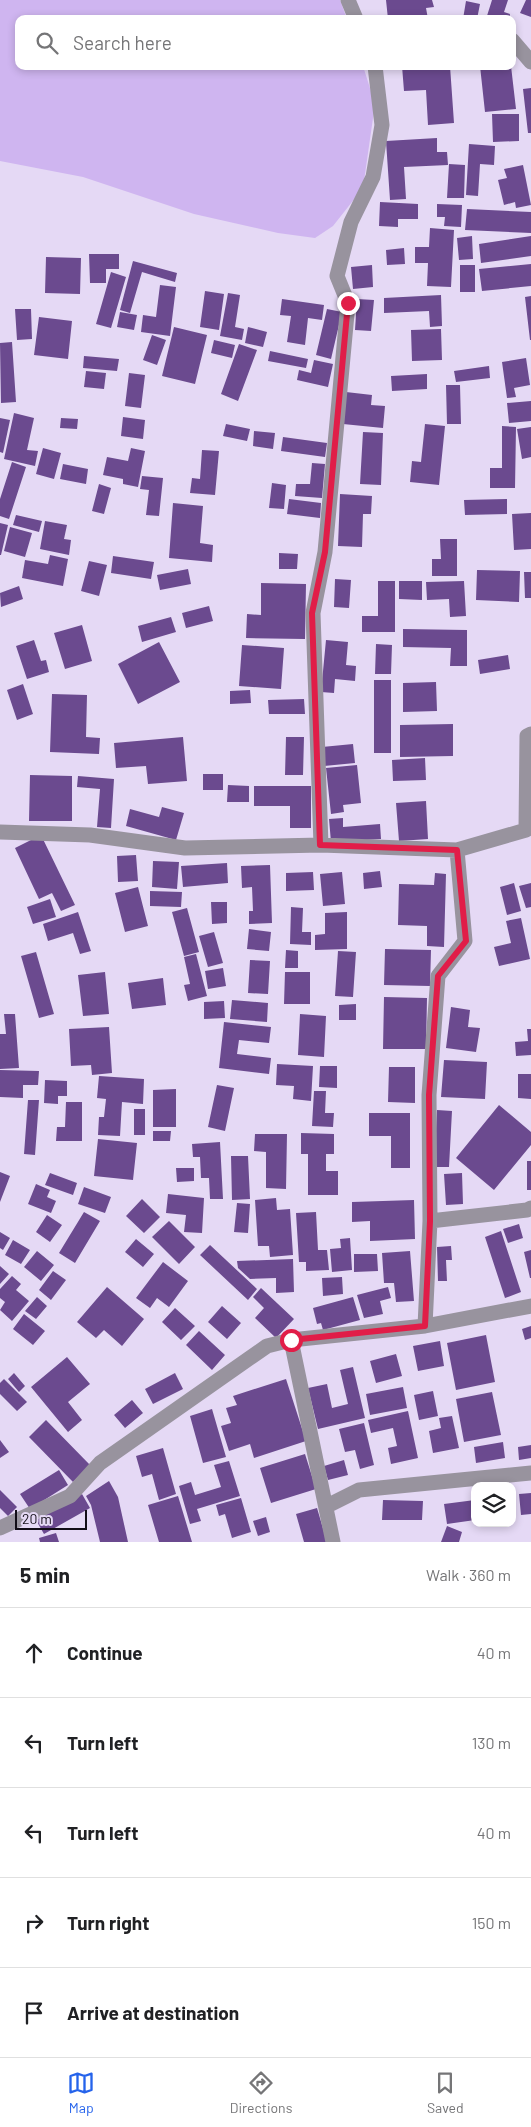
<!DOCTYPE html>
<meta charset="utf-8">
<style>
:root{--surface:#fff;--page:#f2f2f2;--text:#202124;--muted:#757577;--line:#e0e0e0;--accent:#2563eb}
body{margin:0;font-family:Barlow,sans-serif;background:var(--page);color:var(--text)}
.controls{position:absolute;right:15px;bottom:15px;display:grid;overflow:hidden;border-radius:10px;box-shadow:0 2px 8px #0003}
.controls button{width:45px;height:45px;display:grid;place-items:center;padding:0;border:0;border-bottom:1px solid var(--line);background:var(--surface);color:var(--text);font:25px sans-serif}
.scale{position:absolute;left:15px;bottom:12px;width:72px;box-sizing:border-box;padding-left:5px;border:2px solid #120d17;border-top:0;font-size:14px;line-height:18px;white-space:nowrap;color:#120d17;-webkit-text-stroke:4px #e5d9f5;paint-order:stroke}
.stop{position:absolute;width:15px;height:15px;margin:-11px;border:4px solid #e11d48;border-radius:50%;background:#fff}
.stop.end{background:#e11d48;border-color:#fff;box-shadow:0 1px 5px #0008}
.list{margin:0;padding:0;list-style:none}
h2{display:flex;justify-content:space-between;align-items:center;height:65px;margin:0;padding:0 20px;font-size:21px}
h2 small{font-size:16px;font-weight:400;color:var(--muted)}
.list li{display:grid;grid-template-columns:32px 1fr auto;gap:15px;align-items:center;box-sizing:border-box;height:90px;padding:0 20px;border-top:1px solid var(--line)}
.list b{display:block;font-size:19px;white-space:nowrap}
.list em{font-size:16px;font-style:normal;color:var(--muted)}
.icon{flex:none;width:28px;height:28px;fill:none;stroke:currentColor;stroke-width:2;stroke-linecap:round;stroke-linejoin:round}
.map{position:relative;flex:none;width:531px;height:1542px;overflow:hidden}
.search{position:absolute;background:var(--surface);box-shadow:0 2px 8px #0003;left:15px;right:15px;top:15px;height:55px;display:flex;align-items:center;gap:12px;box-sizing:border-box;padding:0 18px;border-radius:10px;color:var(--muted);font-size:19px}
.sheet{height:515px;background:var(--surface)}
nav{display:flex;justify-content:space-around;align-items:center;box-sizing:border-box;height:70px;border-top:1px solid var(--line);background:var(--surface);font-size:14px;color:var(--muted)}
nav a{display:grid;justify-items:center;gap:2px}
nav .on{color:var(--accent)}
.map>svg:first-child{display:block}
.green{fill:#cfb5f0}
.building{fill:#6b4a8f}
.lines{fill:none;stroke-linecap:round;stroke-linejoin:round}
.street{stroke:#98939e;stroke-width:15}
.route{stroke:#e11d48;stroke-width:6}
</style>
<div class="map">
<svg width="531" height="1542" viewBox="0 0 531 1542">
<rect width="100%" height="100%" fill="#e5d9f5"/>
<path class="green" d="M0 0H340L347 19H19V66H363L375 104 363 188 333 226 315 238 278 233 194 214 83 177 0 161Z"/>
<path class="building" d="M386 0H432L434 7 426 8 428 19H388Z
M492 0H508L504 12 510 14 509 19H486Z
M526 0H531V17L520 13Z
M466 1 480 4 477 19H463Z
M402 66H450L454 123 428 125 426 90 404 91Z
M480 66H511L516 109 485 112Z
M531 88V133H528L523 89Z
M492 114H519V141L493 142Z
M437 138V152H447L448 165 404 167 406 199 390 200 386 141Z
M469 144 495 146 494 165 480 164 478 196 466 195Z
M449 164 465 165 464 198H447Z
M523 165 531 205 516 208 515 202 504 205 498 180 507 178 504 169Z
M380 202 418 204V219H398V227L379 226Z
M437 204 462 205 461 227 444 226 445 217H437Z
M467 209 531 212V233L465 230Z
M430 228 454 230 451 287 427 286 428 263H415V247H429Z
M472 236 473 259 459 260 457 238Z
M531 236V256L481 263 479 244Z
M404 248 405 264 387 265 386 250Z
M89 254H119V269H106V283H90Z
M46 257 81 258 80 294 45 293Z
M133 261 177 273 175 282 142 272 130 313 120 310Z
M531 264V286L482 291 479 269Z
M372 265 373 287 353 289 351 267Z
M460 265H475V292H460Z
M111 272 126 277 111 328 96 324Z
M160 285 176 287 170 336 141 332 143 315 156 317Z
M205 291 224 294 219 330 200 327Z
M228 293 240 295 235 327 244 329 242 340 220 336Z
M441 295 442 326 430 327 429 311 384 313V298Z
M531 296V340H530L525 297Z
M282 299 324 305 322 320 308 318 305 345 287 342 291 316 280 315Z
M357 299 374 300 371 331 355 330Z
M15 309H31L32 339 17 340Z
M327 309 342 312 331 359 316 355Z
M120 312 137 315 134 330 117 327Z
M39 317 72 321 68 359 34 355Z
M174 327 207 335 195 384 162 376Z
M248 327 267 332 263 347 245 343Z
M441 329 442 360 412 361 411 330Z
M152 335 166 340 157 365 143 360Z
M214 340 235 345 232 358 211 353Z
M12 342 16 402 1 403 0 343Z
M239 344 257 350 238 401 221 394Z
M270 351 308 359 306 368 268 361Z
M84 356 119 359 117 371 83 368Z
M526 358 530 385 514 388 516 397 507 398 502 362Z
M314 360 333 364 328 387 297 380 299 370 311 373Z
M489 366 490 378 456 382 454 371Z
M86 371 106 373 104 389 84 387Z
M129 373 145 375 141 408 125 406Z
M427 374V389L392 391 391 376Z
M446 385H460L461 424H447Z
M346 392 372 395 371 405 385 406 383 428 343 424Z
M531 401V421L509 423 507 403Z
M14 413 34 418 27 450 38 451 35 466 4 459Z
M123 417 145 420 143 439 121 436Z
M0 418 10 420 3 453 0 452Z
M61 418 78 419 77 429 60 428Z
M226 424 250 429 247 441 223 436Z
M425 424 445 426 439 485 410 482 412 461 421 462Z
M502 426 516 427 515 488H490V468H502Z
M531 427V457L522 459 517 429Z
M254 431 275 433 273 449 253 446Z
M363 432 383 433 381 485 360 484Z
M283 437 327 443 325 457 281 451Z
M43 448 61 453 54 479 36 474Z
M131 448 145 451 138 487 123 484V479L103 475 107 457 128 461Z
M202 450 219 451 215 495 190 493 192 478 200 479Z
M12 462 26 467 9 519 0 516V499Z
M312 463 325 464 322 498 295 496 296 484H310Z
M63 464 88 469 86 484 60 479Z
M142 476 163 478 159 516 146 515 149 490 140 489Z
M272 483 286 485 284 509 269 508Z
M99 484 111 488 104 514 92 511Z
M340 494 372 496 371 514H363L362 547 338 546Z
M289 499 321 503 320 518 287 514Z
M507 499V514L465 515 464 500Z
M173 503 203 506 200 543 213 545 212 562 169 558Z
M531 513V549L514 550 512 514Z
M16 515 42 521 39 532 13 525Z
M45 521 67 525 64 539 71 540 69 555 40 549Z
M0 523 8 525 1 555H0Z
M10 527 32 533 25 557 4 551Z
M440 539H457V576H432V559H441Z
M279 553 298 554 297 569H279Z
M50 555 68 559 63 586 22 578 25 560 48 564Z
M113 556 154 562 151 579 111 573Z
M89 561 107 565 99 596 81 591Z
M188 569 191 584 160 590 157 575Z
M477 570 520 571 519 602 476 600Z
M524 572H531V598H525Z
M335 579 351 580 349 608 334 607Z
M378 581H395V632H362V616H378Z
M399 581H422V600L399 599Z
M464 581 466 616 450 617 449 599 427 600 426 582Z
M261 583 306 584 305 639 246 638 247 614 261 615Z
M19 586 23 599 1 607 0 593Z
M209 606 213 621 186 628 182 613Z
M171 617 176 632 142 642 138 626Z
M82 625 92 661 65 669 54 633Z
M403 629 467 630V666H450L451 648 403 647Z
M34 640 41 661 46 660 49 672 27 679 16 646Z
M326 640 348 642 346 665 356 666 355 681 335 679 334 693 321 692Z
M159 642 180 682 138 704 118 664Z
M376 644 392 645 391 674H375Z
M242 645 284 648 281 689 239 686Z
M508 655 510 669 480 674 478 660Z
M374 680H391V753H374Z
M436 682 437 711 403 712V683Z
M23 684 33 714 17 720 7 690Z
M250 690 251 703 230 704V691Z
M52 694 87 695 86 737 100 738 99 754 50 752Z
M304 699 305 714H269L268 700Z
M453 724V756L400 757V725Z
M183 737 187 781 148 784 146 766 116 768 114 743Z
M286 737H304L303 775H285Z
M353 744 355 763 324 766 322 747Z
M425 758 426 780 393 781 392 760Z
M357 765 361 803 343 805 344 812 331 814 326 768Z
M203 774H223V790H203Z
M30 775 72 776V821H29Z
M78 776 114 779 111 828 97 827 100 789 77 787Z
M228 785 249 786V802H227Z
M254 786H311V828H290V806H254Z
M426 801 428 839 399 841 396 803Z
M162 807 184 813 176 840 126 826 130 809 159 817Z
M343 818V827L380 824 381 839 331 842 329 819Z
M41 835 75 905 61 911 52 893 39 899 15 848Z
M136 855 138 881 118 882 117 856Z
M153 861 179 862 177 889 152 887Z
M227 863 228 883 183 887 181 866Z
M270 865 272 923 249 924V911H253L252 887 242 888 241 866Z
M380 871 382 887 364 889 363 873Z
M313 872 314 890 286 891V873Z
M342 872 345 904 323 906 320 874Z
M435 873 446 874 444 947 427 946V926L398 925 399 884 434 885Z
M514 883 521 911 507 915 500 887Z
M531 883V907L526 908 519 886Z
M138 887 148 926 125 932 115 893Z
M150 891 182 892 181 907 150 906Z
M50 899 56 917 33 924 27 907Z
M211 902H227V923L212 924Z
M291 907 303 908 302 932H311V945L290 944Z
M187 908 199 952 184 956 172 912Z
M78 912 91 951 80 954 73 933 48 941 43 924Z
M347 912V949L315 950V935L325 934V913Z
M521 918 530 959 499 966 494 947 511 943 506 921Z
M249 929 271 932 269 951 247 949Z
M214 932 223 963 208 967 199 936Z
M385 949 431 950 430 986 384 985Z
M286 950 298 951V968H285Z
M338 951 356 952 353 997 335 996Z
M36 952 54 1014 39 1018 21 956Z
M196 954 207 996 188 1001 184 985 190 984 184 957Z
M250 960 270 961 268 994 248 993Z
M223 968 226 986 208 989 205 971Z
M105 972 109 1014 83 1016 78 975Z
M285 972H310V1004H284Z
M163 978 166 1005 132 1009 128 983Z
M384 997 427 998 426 1049H383Z
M232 1000 268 1003 267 1022 230 1019Z
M224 1001 225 1018 204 1019V1002Z
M356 1004V1020H339V1005Z
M451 1007 470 1010 468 1027 480 1028 476 1052 446 1048Z
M4 1014H15L19 1068 0 1069V1034H6Z
M300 1014 326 1016 324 1057 298 1055Z
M224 1022 271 1027 269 1043 239 1040 237 1054 271 1058 269 1074 219 1068Z
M109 1027 112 1073 92 1075 91 1065 71 1066 69 1029Z
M527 1029H531V1055L516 1056 515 1042 528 1041Z
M444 1060 487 1062 485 1099 441 1097Z
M277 1064 313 1066 311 1101 293 1099 294 1086 276 1085Z
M320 1066H337V1088L319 1087Z
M389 1067H415V1103L388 1102Z
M0 1070 39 1071 38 1085H23V1098L0 1097Z
M518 1074H531V1099L518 1098Z
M99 1076 144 1079 143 1104 122 1102 120 1136 98 1135 99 1117H104L106 1099 97 1098Z
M45 1080 67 1081V1096H58V1104L44 1103Z
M217 1085 234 1088 225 1131 208 1127Z
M176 1089V1127H153V1090Z
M314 1091H326L325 1113H334L333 1127 312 1126Z
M28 1100H39L35 1155 24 1154Z
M66 1102H82V1141H56L57 1127H65Z
M499 1105 531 1132V1145L494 1190 456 1158Z
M134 1109H145V1135H134Z
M437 1110 452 1111 449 1167H434Z
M369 1113H410V1168H391V1136H369Z
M153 1131H171L170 1141H153Z
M301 1133 334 1134V1154H326V1171H338V1195H308V1154H301Z
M255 1134H287L286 1189 266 1188V1152L254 1151Z
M98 1139 137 1143 133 1180 94 1176Z
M220 1142 223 1199H210L209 1178H201L200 1157H193L192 1144Z
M231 1156H248L250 1199 232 1200Z
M527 1161H531V1190H527Z
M176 1168H194V1181L177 1182Z
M0 1172 10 1176 0 1202Z
M50 1173 77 1183 73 1195 45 1185Z
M462 1173 463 1204 446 1205 444 1174Z
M36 1184 50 1190 47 1197 56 1201 51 1213 28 1204Z
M84 1187 111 1197 105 1213 78 1204Z
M168 1194 204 1198 202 1233 184 1232 186 1215 166 1213Z
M276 1198 277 1210 290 1209 293 1255 270 1257 269 1246H258L255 1200Z
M142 1199 160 1217 144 1233 126 1216Z
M414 1200 415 1239 370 1241V1221L352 1222V1202Z
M237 1203 250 1204 248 1233 234 1232Z
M84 1212 100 1221 75 1263 59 1253Z
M316 1212 318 1250H327L329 1270 306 1271V1262H299L296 1213Z
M47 1215 62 1225 50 1242 36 1232Z
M169 1221 195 1247 179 1264 152 1237Z
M519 1224 523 1238 508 1243 503 1229Z
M501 1231 521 1292 505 1298 485 1237Z
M0 1232 10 1238 3 1250 0 1248Z
M350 1238 352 1270 332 1272 330 1249 341 1248 340 1239Z
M136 1239 154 1254 143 1267 125 1252Z
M13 1240 30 1250 21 1264 5 1255Z
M210 1245 257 1289 248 1300 200 1255Z
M451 1246 452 1260H446L447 1281H438L437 1247Z
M531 1250V1278H530L524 1252Z
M37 1251 54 1265 41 1281 24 1267Z
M410 1251 414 1301 396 1302 394 1283H384L382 1253Z
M354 1254H377L378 1271 354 1272Z
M293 1259 294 1292 276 1293V1278L250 1279 238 1268 237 1261Z
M163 1262 188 1281 169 1307 157 1298 150 1308 136 1298Z
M0 1266 9 1274 0 1284Z
M53 1271 66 1280 51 1300 39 1290Z
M12 1276 21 1284 16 1290 29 1301 12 1321 0 1310 5 1302 0 1298V1289Z
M342 1277 343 1294 323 1296 322 1278Z
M107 1287 144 1319 122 1346 104 1330 96 1338 77 1322Z
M388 1287 391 1298 380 1301 383 1314 364 1318 357 1295Z
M261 1288 294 1319 276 1338 255 1318 264 1308 253 1297Z
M37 1297 47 1306 36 1319 25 1311Z
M353 1297 360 1320 323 1330 321 1323 317 1324 313 1308Z
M222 1306 241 1323 227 1339 208 1322Z
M175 1308 195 1326 181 1340 162 1322Z
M24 1314 45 1331 33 1345 13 1329Z
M531 1326V1338L525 1340 522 1329Z
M199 1331 225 1355 212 1370 186 1345Z
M486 1335 495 1382 456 1390 447 1343Z
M440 1341 444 1366 418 1371 413 1346Z
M396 1354 402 1376 376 1383 370 1361Z
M67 1357 90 1384 68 1402 82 1420 68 1432 31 1387Z
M353 1367 365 1418 318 1429 308 1388 327 1384 332 1408 348 1404 340 1370Z
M14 1373 25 1386 19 1392 8 1379Z
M175 1373 183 1389 153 1404 145 1389Z
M4 1379 27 1402 17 1411 0 1394V1383Z
M286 1379 306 1441 254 1458 250 1444 229 1451 221 1426 231 1423 226 1408 237 1405 233 1396Z
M403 1387 407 1408 370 1415 366 1394Z
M433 1391 438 1416 419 1420 414 1395Z
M492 1392 501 1435 464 1442 456 1399Z
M132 1400 143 1413 125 1428 114 1415Z
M212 1409 226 1457 203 1463 190 1416Z
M408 1411 418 1458 391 1464 388 1448 397 1446 393 1428 371 1433 368 1420Z
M452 1416 459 1448 433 1453 429 1431 441 1428 439 1418Z
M46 1420 90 1465 73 1482 29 1437Z
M364 1423 374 1465 360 1469 355 1450 345 1452 339 1429Z
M0 1440 9 1452 0 1458Z
M503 1442 505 1458 476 1463 474 1447Z
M531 1445V1458L519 1460 518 1447Z
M163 1448 176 1494 159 1500 152 1474 142 1477 136 1456Z
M305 1454 316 1489 271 1503 260 1468Z
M344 1460 348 1475 328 1480 324 1466Z
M229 1461 240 1496 197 1509 201 1521 190 1524 179 1486 191 1482 195 1495 221 1487 214 1465Z
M59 1470 68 1485 30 1509 20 1494Z
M109 1481 118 1497 128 1542H100L91 1505 86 1496Z
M0 1490 17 1507 8 1516 0 1508Z
M531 1493V1514L521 1515 519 1494Z
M82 1494 90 1508 44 1534 36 1520Z
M178 1496 192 1542H159L148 1505Z
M241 1498 251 1532 232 1538 225 1514 219 1516 216 1505Z
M383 1500 423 1501 422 1520H382Z
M475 1500V1520L447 1524 444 1504Z
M317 1508 327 1542H304L296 1514Z
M266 1517 270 1532 258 1536 253 1521Z
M447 1526 462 1532 459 1542H441Z
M56 1533 59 1542H40L39 1538Z"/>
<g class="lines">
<path class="street" d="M348 0 356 19
M512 40 531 62
M0 832 90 835 185 848 321 845 457 850 526 830 527 736 531 734
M321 845 313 613 325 552 348 303 337 276 351 222 373 177 382 125 375 66
M430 1221 527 1210 531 1208
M425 1326 430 1221 429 1095 438 976 465 941 457 850
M291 1340 333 1542
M327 1506 359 1490 531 1473
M0 1528 70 1496 100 1463 267 1346 291 1340 425 1326 531 1306"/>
</g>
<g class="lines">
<path class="route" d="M291 1340 425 1326 430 1221 429 1095 438 976 466 941 457 850 320 845 312 613 325 552 348 303"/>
</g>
</svg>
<div class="controls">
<button><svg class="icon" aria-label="layers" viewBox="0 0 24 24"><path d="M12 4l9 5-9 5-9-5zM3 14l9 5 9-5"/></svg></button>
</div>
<div class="scale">20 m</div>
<div class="stop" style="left:291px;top:1340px"></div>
<div class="stop end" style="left:348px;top:303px"></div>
<div class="search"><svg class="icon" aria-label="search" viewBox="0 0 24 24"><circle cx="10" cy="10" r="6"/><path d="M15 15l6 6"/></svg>Search here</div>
</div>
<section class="sheet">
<h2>5 min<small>Walk · 360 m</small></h2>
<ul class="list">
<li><svg class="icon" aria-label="ahead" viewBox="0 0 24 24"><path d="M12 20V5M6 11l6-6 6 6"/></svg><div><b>Continue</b></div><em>40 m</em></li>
<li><svg class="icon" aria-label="left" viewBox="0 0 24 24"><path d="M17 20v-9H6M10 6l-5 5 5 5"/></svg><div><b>Turn left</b></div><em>130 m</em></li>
<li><svg class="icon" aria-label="left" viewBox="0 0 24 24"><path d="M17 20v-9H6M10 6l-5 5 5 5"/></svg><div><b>Turn left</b></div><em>40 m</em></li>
<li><svg class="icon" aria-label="right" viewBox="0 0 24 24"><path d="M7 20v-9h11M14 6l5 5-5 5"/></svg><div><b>Turn right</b></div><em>150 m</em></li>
<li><svg class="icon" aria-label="arrive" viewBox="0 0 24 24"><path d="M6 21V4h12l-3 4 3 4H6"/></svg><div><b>Arrive at destination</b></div></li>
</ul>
</section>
<nav>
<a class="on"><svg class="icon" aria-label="map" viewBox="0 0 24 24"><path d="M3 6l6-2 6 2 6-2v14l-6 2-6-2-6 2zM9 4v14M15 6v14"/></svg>Map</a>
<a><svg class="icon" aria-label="directions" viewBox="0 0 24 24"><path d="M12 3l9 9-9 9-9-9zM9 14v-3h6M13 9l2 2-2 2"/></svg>Directions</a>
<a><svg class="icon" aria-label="saved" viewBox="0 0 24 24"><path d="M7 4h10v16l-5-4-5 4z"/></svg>Saved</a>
</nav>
